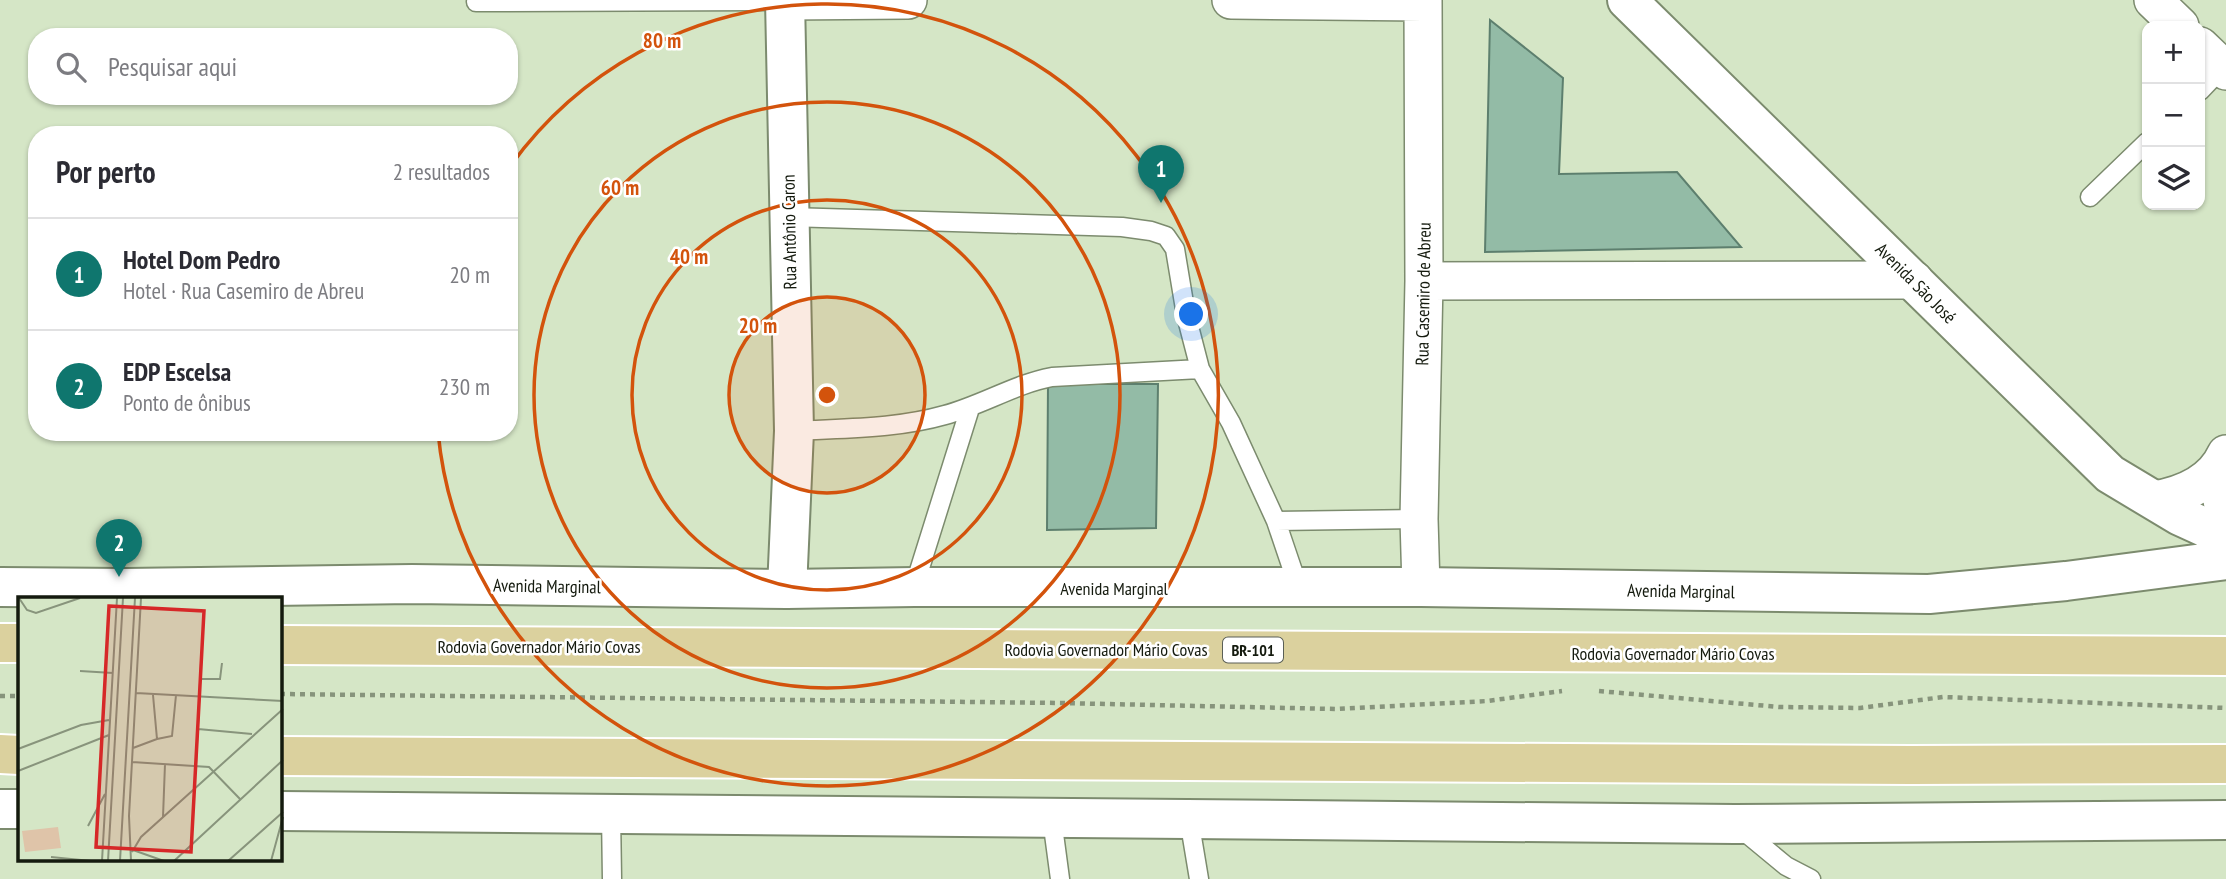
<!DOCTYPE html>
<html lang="pt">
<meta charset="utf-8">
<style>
:root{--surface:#fff;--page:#f7f7f7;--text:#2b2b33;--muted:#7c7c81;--line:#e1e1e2;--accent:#0f766e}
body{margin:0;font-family:"PT Sans Narrow",sans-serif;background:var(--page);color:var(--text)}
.controls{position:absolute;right:21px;top:21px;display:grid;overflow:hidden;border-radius:14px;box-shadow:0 2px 5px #0004}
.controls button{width:63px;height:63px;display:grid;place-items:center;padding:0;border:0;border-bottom:2px solid var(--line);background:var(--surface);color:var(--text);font:35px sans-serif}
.you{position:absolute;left:1192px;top:315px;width:24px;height:24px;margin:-18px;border:5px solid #fff;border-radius:50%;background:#1a73e8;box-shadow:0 0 0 10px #1a73e833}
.badge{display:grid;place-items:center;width:46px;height:46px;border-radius:50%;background:var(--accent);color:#fff;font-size:23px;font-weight:700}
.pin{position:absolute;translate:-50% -58px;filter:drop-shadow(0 2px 4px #0008)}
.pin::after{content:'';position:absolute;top:37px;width:24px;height:21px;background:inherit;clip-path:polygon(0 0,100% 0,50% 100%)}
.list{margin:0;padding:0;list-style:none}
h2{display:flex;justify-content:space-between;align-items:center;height:91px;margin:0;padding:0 28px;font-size:30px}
h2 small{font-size:23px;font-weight:400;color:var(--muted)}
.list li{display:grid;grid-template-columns:46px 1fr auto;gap:21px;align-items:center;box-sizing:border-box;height:112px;padding:0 28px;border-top:2px solid var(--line)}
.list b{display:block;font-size:26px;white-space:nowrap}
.list p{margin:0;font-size:23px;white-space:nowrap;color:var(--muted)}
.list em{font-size:23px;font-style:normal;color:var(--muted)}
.icon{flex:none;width:38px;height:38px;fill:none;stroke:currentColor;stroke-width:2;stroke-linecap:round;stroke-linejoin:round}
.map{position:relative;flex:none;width:2226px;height:879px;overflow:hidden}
.search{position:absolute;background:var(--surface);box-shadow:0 2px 5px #0004;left:28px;top:28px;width:490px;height:77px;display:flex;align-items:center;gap:18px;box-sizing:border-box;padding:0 24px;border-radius:28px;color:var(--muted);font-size:26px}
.panel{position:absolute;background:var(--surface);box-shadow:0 2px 5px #0004;left:28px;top:126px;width:490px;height:315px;border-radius:28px}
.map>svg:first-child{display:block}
.building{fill:#93bba6;stroke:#5d7f6e;stroke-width:2}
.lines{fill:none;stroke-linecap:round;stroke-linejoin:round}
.service-casing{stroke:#7c8b6e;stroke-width:21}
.minor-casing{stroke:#7c8b6e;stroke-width:40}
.tertiary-casing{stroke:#7c8b6e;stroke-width:42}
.primary-casing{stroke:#fff;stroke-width:42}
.path{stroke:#87947c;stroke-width:4.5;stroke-dasharray:5 5;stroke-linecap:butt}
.service{stroke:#fff;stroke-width:18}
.minor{stroke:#fff;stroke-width:37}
.tertiary{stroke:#fff;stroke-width:38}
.primary{stroke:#dbd19e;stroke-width:38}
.ring{fill:none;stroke:#d3530c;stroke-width:3.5}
.labels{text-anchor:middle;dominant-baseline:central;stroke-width:5;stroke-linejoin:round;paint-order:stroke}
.shield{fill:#fff;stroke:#5a5f56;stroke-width:2}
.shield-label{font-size:16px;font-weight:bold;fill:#141a0e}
.street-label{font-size:18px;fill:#141a0e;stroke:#fff}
.inset-road{fill:none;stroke:#88947c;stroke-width:2}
.view{fill:#d62828;fill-opacity:0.15;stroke:#d62828;stroke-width:3.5}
.inset-edge{fill:none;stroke:#141a0e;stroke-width:3.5}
.centre{fill:#d3530c;stroke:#fff;stroke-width:3.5}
.ring-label{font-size:21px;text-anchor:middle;font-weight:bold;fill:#d3530c;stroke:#fff;stroke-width:5;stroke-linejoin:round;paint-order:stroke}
</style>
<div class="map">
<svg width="2226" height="879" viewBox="0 0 2226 879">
<rect width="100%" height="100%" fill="#d5e6c6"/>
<path class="building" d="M1490 20 1563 78 1559 174 1677 172 1741 247 1485 252Z
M1048 384H1158L1156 528 1047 530Z"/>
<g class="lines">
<g class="service-casing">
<path id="service" d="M476 2 785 1
M2200 91 2222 68
M2090 197 2147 142
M789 217 1122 227 1151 231 1166 236 1175 249 1186 315 1200 369 1052 377C1015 384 982 405 945 415 896 429 844 428 794 431
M1200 369 1231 423 1276 521 1299 589
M1276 521 1419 519
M914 587 970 408
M611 813 612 879
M1052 819 1060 879
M1189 819 1199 879
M1740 828 1786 866 1811 879"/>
</g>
<g class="minor-casing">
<path id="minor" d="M1231 0 1423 2
M2153 0 2180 26
M785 1 908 0
M2200 46 2226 71
M1424 281 1914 280
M2223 460 2222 500 2226 520
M2154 500C2183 495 2213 483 2226 454
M1421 587 1419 519 1424 281 1423 0"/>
</g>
<g class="tertiary-casing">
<path id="tertiary" d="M785 0 794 431 787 589
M1627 0 2110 474 2180 516 2226 537
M0 587 125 588 412 584 787 589 914 587H1421L1929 594 2066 581 2226 560
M0 809H19
M280 811 1735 824 2226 820"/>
</g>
<g class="primary-casing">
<path id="primary" d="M0 643H19
M280 645 2226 656
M0 754 19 755
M280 756 1911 765 2226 764"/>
</g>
<path class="path" d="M1599 691 1779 707 1860 708 1943 697 2226 708
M280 694 1061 703 1336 709 1487 701 1562 691
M0 696H19"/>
<use href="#service" class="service"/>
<use href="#minor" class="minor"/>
<use href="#tertiary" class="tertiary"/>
<use href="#primary" class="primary"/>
</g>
<circle cx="827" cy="395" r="98" fill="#d3530c" fill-opacity=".12"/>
<g class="ring">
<circle cx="827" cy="395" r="98"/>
<circle cx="827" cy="395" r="195"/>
<circle cx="827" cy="395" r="293"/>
<path d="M511 165A391 391 0 1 1 438 432"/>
</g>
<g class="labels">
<rect class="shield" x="1223" y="637.5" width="60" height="25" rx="5"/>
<g class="shield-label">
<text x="1253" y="650">BR-101</text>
</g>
<g class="street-label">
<text transform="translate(789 232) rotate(-91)">Rua Antônio Caron</text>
<text transform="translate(1916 283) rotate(45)">Avenida São José</text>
<text transform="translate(1423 294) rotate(-89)">Rua Casemiro de Abreu</text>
<text transform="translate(547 586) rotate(1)">Avenida Marginal</text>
<text x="1114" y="588">Avenida Marginal</text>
<text transform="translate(1681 591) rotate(1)">Avenida Marginal</text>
<text x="539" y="646">Rodovia Governador Mário Covas</text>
<text x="1106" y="649">Rodovia Governador Mário Covas</text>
<text x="1673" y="653">Rodovia Governador Mário Covas</text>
</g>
</g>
<g transform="translate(18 597)">
<rect width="264" height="264" fill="#d5e6c6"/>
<path d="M40 230 43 251 7 255 4 234Z" fill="#dfc4a9"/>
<path class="inset-road" d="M1 1 9 13 18 16 62 1M62 74 95 76M182 82H202L204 66M118 96 265 104M135 98 139 142 154 139 158 98M180 132 234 137M115 151 139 142M0 152 63 128 91 123M114 165 191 170 222 202M178 168 183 66M0 174 91 138M145 220 147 167M70 229 87 197M115 253 146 264M114 255 123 240 265 112M33 260 73 264M84 264 99 1M90 264 105 1M102 264 117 1M113 264 111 219 123 1M156 264 265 163M210 264 265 215M253 264 265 220"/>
<path class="view" d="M91 9 186 14 173 255 78 250Z"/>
<rect width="264" height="264" class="inset-edge"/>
</g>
<circle cx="827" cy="395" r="10" class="centre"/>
<g class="ring-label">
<text x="662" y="48">80 m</text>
<text x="620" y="195">60 m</text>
<text x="689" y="264">40 m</text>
<text x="758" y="333">20 m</text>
</g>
</svg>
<div class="controls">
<button>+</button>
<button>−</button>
<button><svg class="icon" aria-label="layers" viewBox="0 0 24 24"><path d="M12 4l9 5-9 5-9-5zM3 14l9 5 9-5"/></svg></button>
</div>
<div class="you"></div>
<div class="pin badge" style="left:1161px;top:203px">1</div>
<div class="pin badge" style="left:119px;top:577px">2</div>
<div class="search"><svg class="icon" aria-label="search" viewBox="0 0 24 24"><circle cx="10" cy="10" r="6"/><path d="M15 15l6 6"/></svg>Pesquisar aqui</div>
<section class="panel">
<h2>Por perto<small>2 resultados</small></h2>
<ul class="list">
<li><span class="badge">1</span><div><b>Hotel Dom Pedro</b><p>Hotel · Rua Casemiro de Abreu</p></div><em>20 m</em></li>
<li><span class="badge">2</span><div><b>EDP Escelsa</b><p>Ponto de ônibus</p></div><em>230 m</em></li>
</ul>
</section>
</div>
